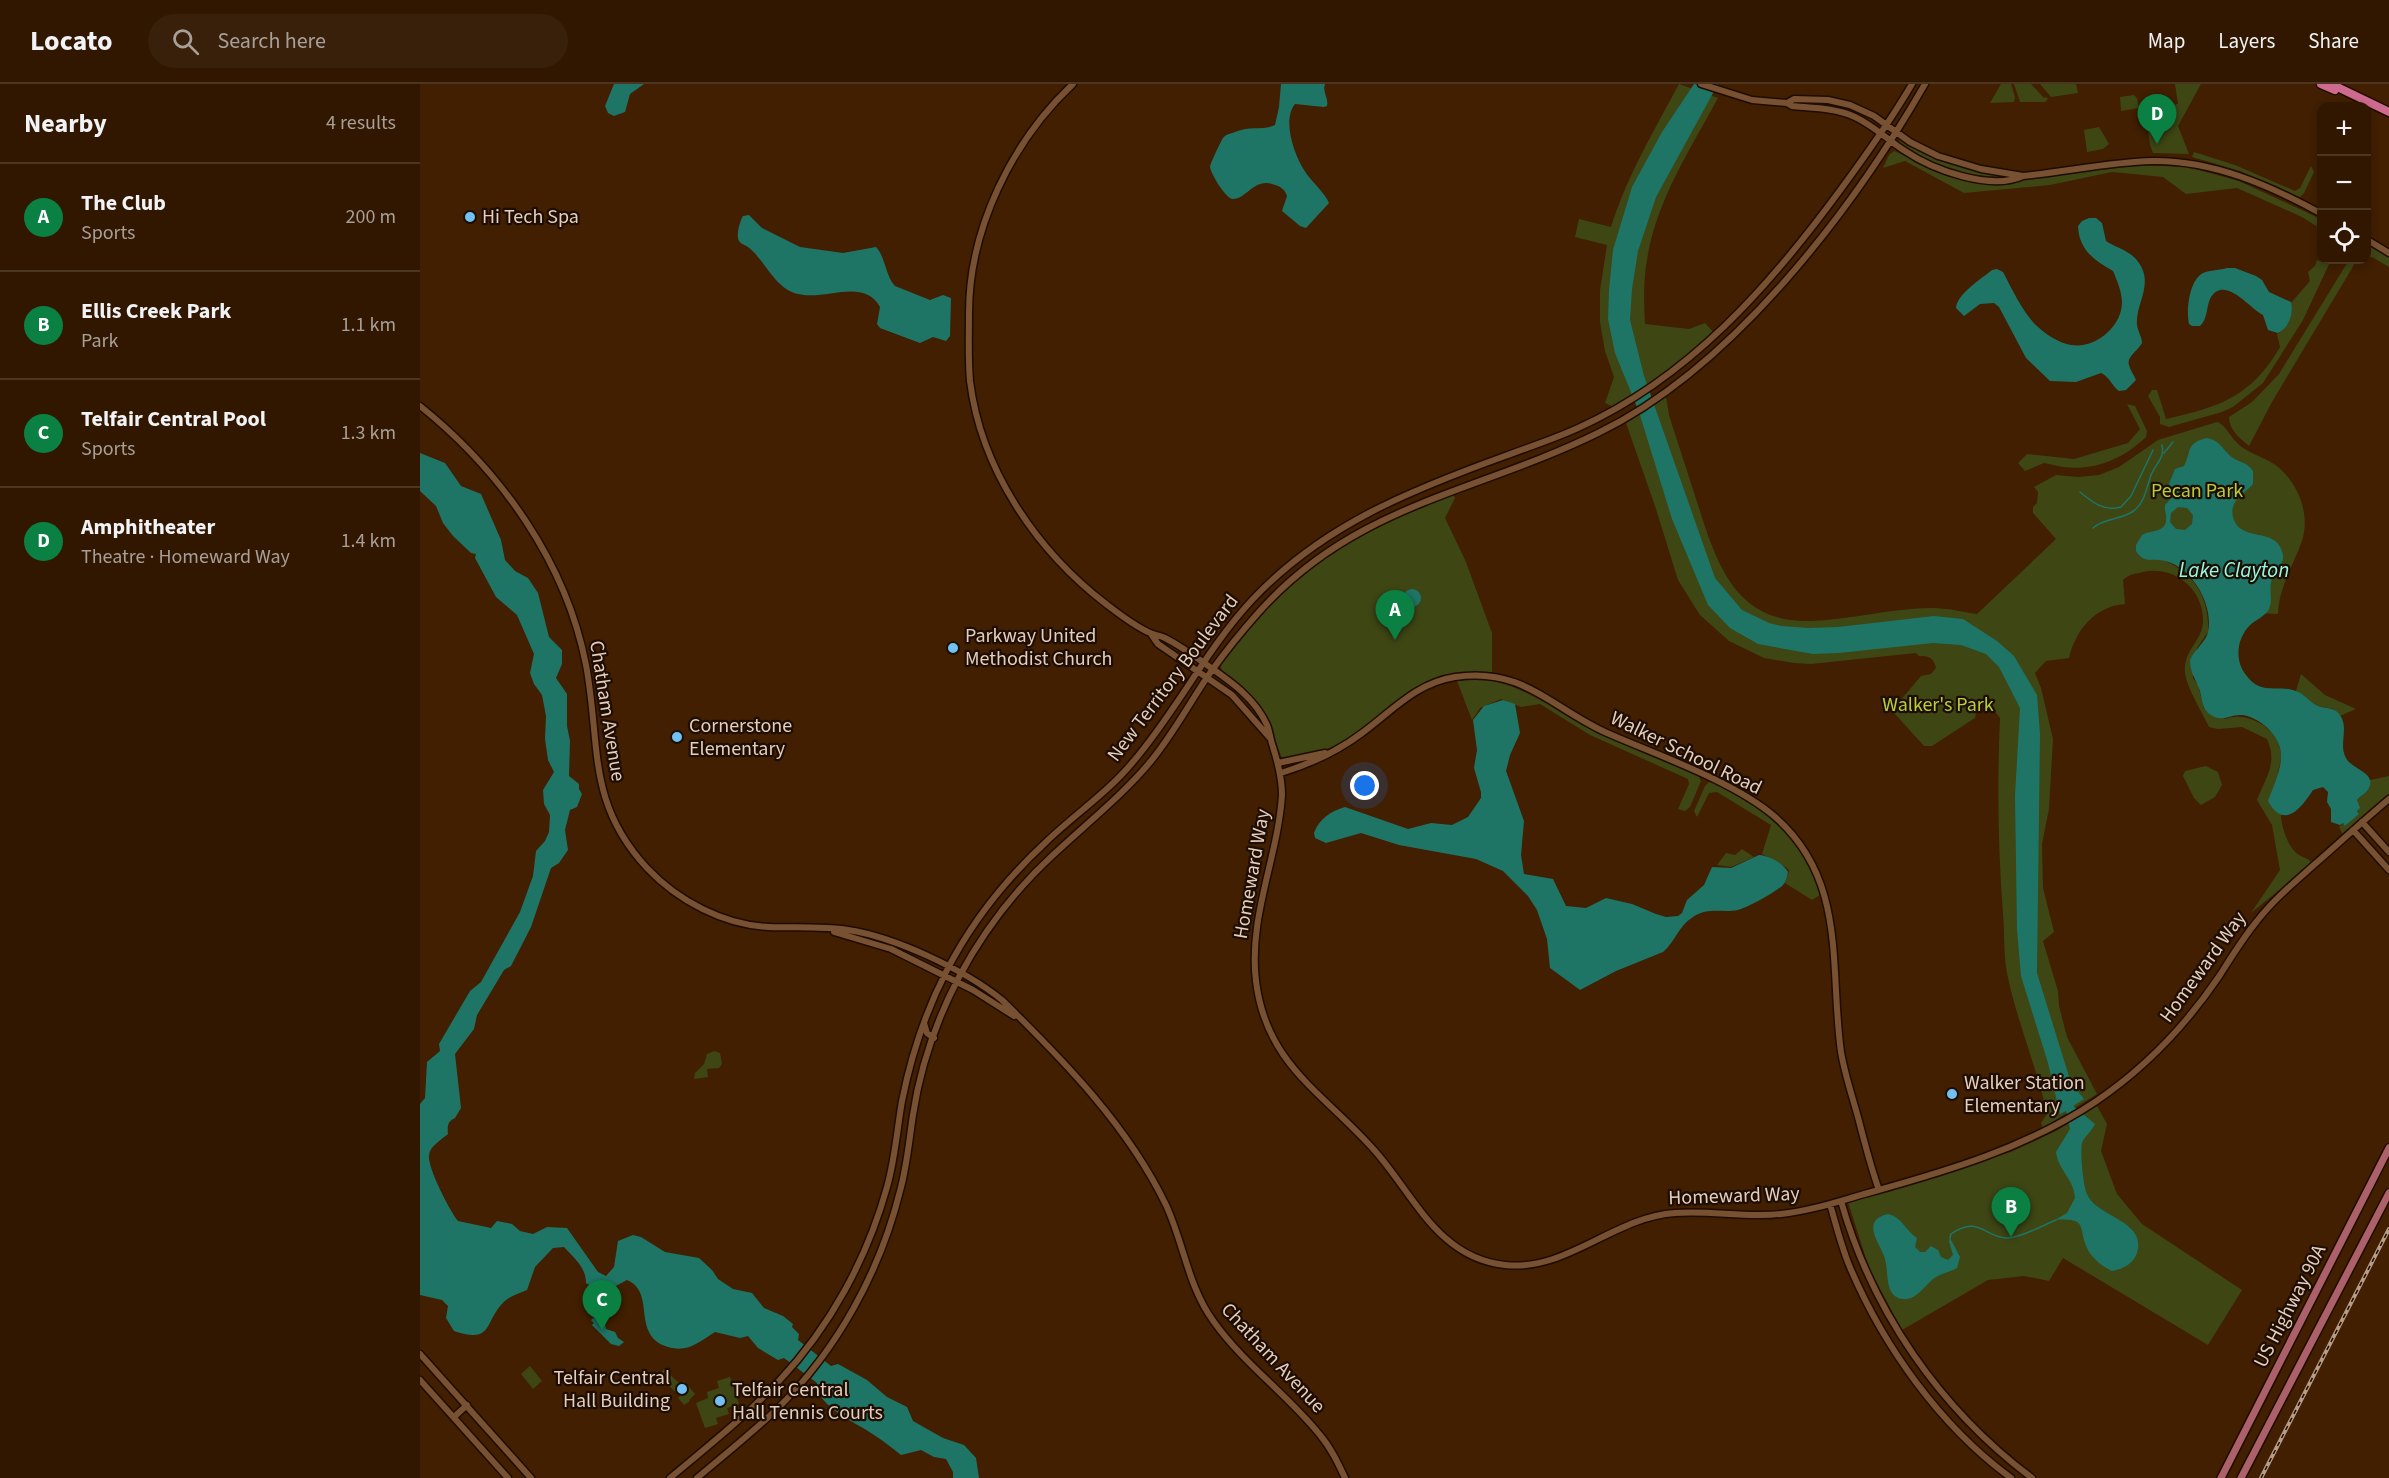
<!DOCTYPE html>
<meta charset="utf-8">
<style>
:root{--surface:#311700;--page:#39200a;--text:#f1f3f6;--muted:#a89f99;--line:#4c3622;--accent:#0b8043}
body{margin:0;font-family:"Source Sans 3",sans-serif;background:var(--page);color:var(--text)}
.controls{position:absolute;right:18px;top:18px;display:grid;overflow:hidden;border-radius:12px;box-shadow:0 3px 9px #0003}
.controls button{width:54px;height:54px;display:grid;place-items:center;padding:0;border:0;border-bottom:2px solid var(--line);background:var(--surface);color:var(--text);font:30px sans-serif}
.you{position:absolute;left:945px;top:702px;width:21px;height:21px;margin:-15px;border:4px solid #fff;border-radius:50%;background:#1a73e8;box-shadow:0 0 0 9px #1a73e833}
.badge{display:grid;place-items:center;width:39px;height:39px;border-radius:50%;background:var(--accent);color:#fff;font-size:20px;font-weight:700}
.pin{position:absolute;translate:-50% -50px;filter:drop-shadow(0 2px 3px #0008)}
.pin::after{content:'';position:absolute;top:32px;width:21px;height:18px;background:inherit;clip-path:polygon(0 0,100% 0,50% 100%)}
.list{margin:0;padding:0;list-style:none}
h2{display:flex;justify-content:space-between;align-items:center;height:78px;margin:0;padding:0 24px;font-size:26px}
h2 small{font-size:20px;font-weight:400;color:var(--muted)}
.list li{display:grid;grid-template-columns:39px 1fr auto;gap:18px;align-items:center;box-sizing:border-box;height:108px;padding:0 24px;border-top:2px solid var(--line)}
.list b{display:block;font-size:22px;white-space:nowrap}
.list p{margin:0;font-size:20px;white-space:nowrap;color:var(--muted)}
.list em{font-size:20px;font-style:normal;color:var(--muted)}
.icon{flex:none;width:33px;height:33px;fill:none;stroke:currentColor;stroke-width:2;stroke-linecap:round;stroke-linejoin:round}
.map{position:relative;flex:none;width:1969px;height:1394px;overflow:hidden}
header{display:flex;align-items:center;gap:36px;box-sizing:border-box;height:84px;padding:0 30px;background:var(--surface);border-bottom:2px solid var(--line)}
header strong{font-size:28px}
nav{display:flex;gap:33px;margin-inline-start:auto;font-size:21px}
.search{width:420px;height:54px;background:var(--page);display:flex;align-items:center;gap:15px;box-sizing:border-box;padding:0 21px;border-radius:33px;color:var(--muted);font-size:22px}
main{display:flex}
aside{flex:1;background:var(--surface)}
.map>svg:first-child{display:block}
.green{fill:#3e4614}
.water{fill:#1e7566;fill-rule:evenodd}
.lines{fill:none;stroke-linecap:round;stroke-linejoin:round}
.stream{stroke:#1e7566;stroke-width:1.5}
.secondary-casing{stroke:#1f0c00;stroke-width:9}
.primary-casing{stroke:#1f0c00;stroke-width:10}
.highway-casing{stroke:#1f0c00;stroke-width:11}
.secondary{stroke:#785132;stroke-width:6}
.primary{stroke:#ac6069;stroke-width:7}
.highway{stroke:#ce6a8e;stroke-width:8}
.rail-casing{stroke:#b79d88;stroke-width:4}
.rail{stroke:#1d0d03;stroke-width:1.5;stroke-dasharray:4.5;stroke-linecap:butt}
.poi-dot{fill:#71c1f5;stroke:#1d0d03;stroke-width:2}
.labels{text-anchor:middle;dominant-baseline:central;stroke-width:4.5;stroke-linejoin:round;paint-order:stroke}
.poi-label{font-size:20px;fill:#e5cebd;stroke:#1d0d03;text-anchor:start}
.park-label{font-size:20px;fill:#b6ce39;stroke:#1d0d03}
.street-label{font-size:20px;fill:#e5cebd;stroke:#1d0d03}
.water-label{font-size:21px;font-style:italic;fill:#95fbe5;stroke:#1d0d03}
</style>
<header>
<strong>Locato</strong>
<div class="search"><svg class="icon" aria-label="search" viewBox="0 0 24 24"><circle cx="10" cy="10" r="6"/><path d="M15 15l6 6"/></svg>Search here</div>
<nav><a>Map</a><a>Layers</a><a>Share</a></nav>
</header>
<main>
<aside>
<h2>Nearby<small>4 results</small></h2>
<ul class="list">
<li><span class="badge">A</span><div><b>The Club</b><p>Sports</p></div><em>200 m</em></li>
<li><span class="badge">B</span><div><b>Ellis Creek Park</b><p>Park</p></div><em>1.1 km</em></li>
<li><span class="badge">C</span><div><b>Telfair Central Pool</b><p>Sports</p></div><em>1.3 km</em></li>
<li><span class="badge">D</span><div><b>Amphitheater</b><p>Theatre · Homeward Way</p></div><em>1.4 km</em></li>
</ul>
</aside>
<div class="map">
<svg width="1969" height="1394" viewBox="0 0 1969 1394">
<rect width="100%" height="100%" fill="#411f00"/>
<path class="green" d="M1259 0 1298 14C1270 66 1236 117 1227 176 1223 198 1224 219 1225 240L1269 245 1285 239 1294 249 1239 295 1194 323 1185 319 1194 293 1185 267 1180 238V206L1187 161 1155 153 1159 135 1191 143C1207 92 1234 47 1259 0Z
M1581 0H1591L1595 13 1594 18 1570 19Z
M1594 0H1611L1624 14 1626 13 1628 15 1625 18H1600Z
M1620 0H1656L1658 9 1631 13Z
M1755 0H1781L1758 42 1769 70 1733 69 1730 61 1725 25 1758 20Z
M1714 11 1717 14 1719 24 1701 27 1700 13Z
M1679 43 1689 60 1683 65 1667 68 1664 46Z
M1479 56C1512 76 1549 86 1587 92 1546 95 1511 80 1478 58Z
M1474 67 1530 91 1593 97 1716 81 1768 83 1819 97 1901 135V145L1882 133 1817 104 1766 110 1743 93 1692 88 1630 101 1544 109 1485 77 1463 84 1469 71Z
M1774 68 1815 81 1875 107 1880 104 1891 82 1894 88 1884 109 1880 113 1875 112 1820 87 1772 73Z
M1947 159 1969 172V183L1952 173 1947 174Z
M1897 176 1902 178 1904 176H1911L1883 236 1843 299 1813 323 1802 328 1749 343 1740 340V333L1728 312 1732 306H1737L1746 335C1799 323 1831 313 1860 263L1857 250C1867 245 1874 230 1871 219L1890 197 1888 188 1895 182Z
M1929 176H1943L1936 177 1931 186 1852 318 1829 362 1828 361C1819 354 1809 345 1809 333L1832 318 1859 290Z
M1246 313 1249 331C1258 360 1268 389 1277 418 1296 477 1314 539 1389 537 1430 536 1471 524 1512 524 1527 524 1543 528 1557 530L1636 455 1613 429V423L1617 419 1618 408 1614 403 1636 391 1658 393 1679 391 1699 383 1738 356 1797 338C1806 340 1812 358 1825 365 1834 371 1845 374 1854 380 1877 396 1891 429 1882 457 1873 482 1859 503 1858 530L1835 529 1780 468 1743 476C1774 488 1790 515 1788 548L1777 564 1773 594 1778 601 1784 624 1805 635C1828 626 1862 646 1861 673 1861 679 1858 685 1858 691 1856 703 1857 716 1856 728L1861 730C1861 742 1868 764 1879 771 1884 774 1888 774 1892 779L1831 829 1860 786 1852 741 1837 716C1846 693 1858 679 1847 655L1822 643 1798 645 1789 643C1782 628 1767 604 1765 589 1763 564 1784 558 1783 534 1782 503 1752 481 1723 488 1716 490 1709 490 1703 496L1705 520C1675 522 1655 547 1649 574L1626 577 1615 589 1621 604 1633 655 1629 725 1622 760 1623 804 1634 848 1623 857 1638 907 1639 922 1647 953 1677 1010 1623 1044 1621 1039 1627 1030C1617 984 1598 940 1588 894 1583 873 1585 851 1583 830 1578 764 1577 700 1580 634L1570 621 1564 620 1557 625 1555 634 1512 662H1504L1475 630 1474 624 1501 592 1511 590 1516 584C1513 573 1509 572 1499 572L1496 569 1391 580 1374 579 1344 574 1309 557 1280 531 1258 496 1236 425 1206 339Z
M1707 320 1715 322 1727 347 1726 353C1703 375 1675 387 1643 383 1636 382 1631 380 1624 379L1605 387 1598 379 1607 370 1654 375 1708 359 1720 345Z
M1033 410 1035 414 1025 434 1046 478 1072 549V588C1046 588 1020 590 996 603 968 619 947 645 918 660 902 668 883 671 865 675L861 672 853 650 837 620 820 601 803 589 800 581C844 521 898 472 965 437 987 426 1011 419 1033 410Z
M1881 590 1905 611 1936 625 1920 632 1913 625 1897 622 1876 607Z
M1061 595C1109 602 1131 626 1173 646 1207 662 1243 676 1278 691L1281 697 1270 723 1265 727 1258 725 1269 700 1268 695 1170 651 1120 620 1101 623 1081 615 1060 624 1052 636 1037 597Z
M1786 682 1798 688 1802 701 1795 713 1781 721 1774 714 1763 692 1765 687Z
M1969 692V711L1923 751 1919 743 1923 739 1925 742 1939 729 1937 727V716L1946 708 1950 696Z
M1289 698C1298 699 1307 705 1315 709 1358 731 1385 764 1403 809L1392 816 1365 799 1369 787 1367 784 1342 770 1351 741 1297 708 1289 709 1277 733 1274 727 1285 702Z
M1322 765 1334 773 1311 783 1297 781 1306 769 1315 771Z
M294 967 300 969 302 980 299 984 287 985 288 993 274 995 275 989 284 980 287 970Z
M1677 1022 1687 1040 1681 1067 1697 1110 1722 1140 1822 1206 1788 1261 1643 1174 1629 1197 1604 1192 1568 1196 1482 1246 1449 1184 1428 1118 1591 1068 1636 1047Z
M110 1282 122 1297 113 1305 101 1290Z
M244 1285 260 1300 264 1297 275 1310 269 1316 270 1317 264 1321 258 1314 260 1312 238 1292Z
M310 1293 319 1320 307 1324 309 1330 296 1334 298 1340 285 1344 276 1319 288 1314 287 1308 299 1304 297 1297Z"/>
<path class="water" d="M194 0H224L210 10 205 28 194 32 188 29 185 22Z
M861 0H905C902 8 909 14 907 22L904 23 875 20C862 36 874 70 884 86 890 96 905 109 909 119L886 144 880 142 862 127 867 112C865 107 864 105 858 102 834 91 828 115 813 115 806 115 791 90 790 83 790 80 801 57 803 54 806 50 810 50 815 48 831 41 841 47 855 41L859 23Z
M1274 0H1298L1236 113 1218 167 1212 205 1210 236 1224 292 1295 494 1322 526 1349 539 1361 542 1388 544 1418 543 1514 532 1543 535 1577 557 1594 572 1617 611 1620 650 1617 889 1651 999 1664 1015 1653 1022 1675 1040C1672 1047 1664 1053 1662 1059 1660 1069 1663 1101 1667 1110 1677 1134 1727 1136 1717 1169 1713 1180 1703 1185 1692 1187 1683 1183 1673 1175 1668 1166 1657 1145 1670 1133 1635 1136L1647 1129 1655 1114C1654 1095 1638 1086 1636 1068L1650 1045 1646 1027 1640 1030 1628 979 1601 892 1597 845 1595 712 1600 624 1579 583 1566 570 1541 561 1513 559 1419 569 1393 570 1338 560 1310 544 1288 521 1252 435 1219 328 1195 269 1188 235 1189 206 1193 166 1212 103 1242 48Z
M329 131 342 144 380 163 423 169 456 163C466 174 465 191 475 202L510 216 523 211 531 214 530 252 526 257 513 253 500 259 460 244 457 240 460 223C444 193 405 217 378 210 354 204 346 177 328 163 324 160 319 160 318 154 317 148 320 137 323 132Z
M1669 134H1676L1682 139 1686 157C1695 163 1707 166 1715 174 1737 198 1715 218 1717 241 1718 248 1722 253 1722 259 1718 267 1706 273 1709 281 1710 286 1714 291 1716 296L1706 306 1699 307C1692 302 1689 292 1681 289L1656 298 1630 297 1606 274 1579 223 1574 219 1560 220 1544 232 1536 224C1537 210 1561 195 1572 186L1577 185 1583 188C1592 205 1604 231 1618 243 1627 251 1639 259 1651 261 1675 265 1702 243 1702 218 1702 209 1697 196 1693 187 1674 176 1659 166 1658 142L1662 137Z
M1807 184H1815L1836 192 1842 196 1849 208 1871 218C1874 229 1869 244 1858 249L1848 246 1843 231C1831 226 1804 189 1790 215 1786 224 1788 234 1780 242H1772L1769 240C1766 227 1769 196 1783 189 1790 186 1800 186 1807 184Z
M1786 354C1801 356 1802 366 1813 374 1821 379 1827 378 1833 387V400C1827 407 1818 412 1814 420 1812 424 1812 429 1813 433 1820 460 1858 441 1863 471 1864 482 1855 486 1852 495 1848 506 1854 517 1848 527 1843 533 1836 536 1830 541 1817 554 1814 576 1826 591 1841 612 1857 600 1876 607 1885 610 1890 619 1898 622 1906 625 1914 623 1919 630 1930 643 1918 660 1926 674 1932 686 1960 689 1947 707 1944 711 1940 712 1937 716L1940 724 1937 727 1939 730 1925 742 1923 739 1920 741 1911 738V725L1907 718 1908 708 1903 703 1893 706C1882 723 1864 747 1848 717 1853 703 1861 687 1861 672 1862 653 1840 633 1822 631 1810 630 1802 639 1791 631 1780 624 1783 612 1778 602 1774 592 1770 587 1770 576 1774 566 1786 558 1788 548 1794 521 1772 483 1745 477 1732 474 1724 480 1716 467V461L1722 451C1729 446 1746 449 1746 436 1747 432 1744 426 1745 421L1754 411 1749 400 1755 385 1764 382C1772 367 1765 360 1786 354ZM1758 423 1767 424 1773 431 1772 440 1765 446 1756 445 1750 438 1751 429Z
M0 369 25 379 41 402 61 410 81 456 85 476 95 487 108 494 118 509 129 553 142 566V580L136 594 147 610V642L150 657 149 692 159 700V705L162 710 157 723 150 726 145 746 148 766 139 779 131 784 111 843 91 882 84 886 57 931 54 945 35 970 41 1024 35 1034C28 1037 27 1042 28 1050 21 1056 10 1062 9 1071 7 1083 30 1127 38 1137L71 1144 77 1137 92 1140 100 1147 113 1150 127 1143 147 1144 178 1188 186 1192 194 1183 198 1157 213 1151 221 1153 245 1168 279 1174 292 1186 298 1195 313 1205 332 1209 344 1224 363 1232 373 1240 372 1243 379 1250 378 1256 411 1282 418 1280 447 1296 467 1313 487 1323 493 1337 523 1354 544 1361 556 1374 559 1394H533V1388L526 1375 514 1373 501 1366 481 1371C472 1364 464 1357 454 1351 437 1339 395 1322 397 1299L364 1274 358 1276 338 1264 328 1252 320 1254 295 1248C279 1258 268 1269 248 1263 210 1251 237 1209 207 1196L192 1204 179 1207 166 1199C166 1183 154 1174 144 1163L133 1164 115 1183 107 1206C100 1209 91 1212 86 1216 63 1236 75 1261 34 1247L26 1234 28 1222 22 1216 0 1211V1020L5 1014 7 978 20 967 19 960 50 907 61 898 100 828 113 792 116 767 125 757 129 748 130 731 124 720 123 706 134 688 128 676 125 655 126 632 122 611 114 600 110 589 114 570 97 531 76 513 55 474 56 470 51 469 33 452 23 439 16 422 0 407Z
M983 514a9 9 0 1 1 18 0a9 9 0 1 1-18 0Z
M1083 616 1095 620 1100 649 1090 671 1086 687 1104 737 1101 771 1104 790 1133 795 1146 822 1166 824 1186 814 1212 820 1236 830 1246 833 1258 832 1262 829 1267 816 1284 801 1292 783 1311 784 1339 771C1350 772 1363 779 1368 788 1367 793 1366 798 1363 801 1356 808 1327 824 1318 826 1302 829 1288 823 1273 833 1259 841 1255 858 1243 868L1196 887 1160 906 1130 884 1127 855 1117 826 1108 812 1083 787 1056 775 979 761 941 749 906 759 895 754 894 749C899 735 911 727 925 723L988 745 1011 739 1032 741 1048 733 1061 714V708L1054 684 1057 666 1053 636 1064 622Z
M1468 1130C1482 1133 1485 1146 1497 1154L1495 1163 1500 1168H1505L1511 1162 1518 1166 1521 1173 1528 1176 1533 1171 1529 1157 1530 1154 1540 1173 1537 1184C1530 1188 1522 1189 1516 1193 1505 1200 1497 1217 1482 1215 1464 1212 1469 1188 1465 1175 1461 1160 1439 1137 1468 1130Z
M178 1230 185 1239 186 1245 195 1248 198 1254 204 1258 199 1262 191 1260 172 1241 174 1239 171 1236Z"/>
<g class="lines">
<path class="stream" d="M1744 369 1753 358
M1660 408C1672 418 1684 428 1701 423L1711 412 1733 366
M1673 444C1684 434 1699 436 1712 428 1724 421 1727 403 1731 391 1736 379 1745 374 1742 361
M1530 1154 1531 1150C1559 1130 1566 1155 1588 1154 1603 1153 1621 1142 1636 1136"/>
<g class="secondary-casing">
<path id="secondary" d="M653 0C592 57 549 145 549 229 549 252 548 275 550 297 561 386 617 467 686 520 699 530 713 541 728 548 733 551 739 551 745 554 759 561 773 571 787 581 810 597 835 614 847 641 850 648 850 655 853 663 858 679 862 694 862 711 858 773 828 834 836 897 846 981 904 1009 955 1067 994 1111 1018 1174 1085 1181 1146 1188 1194 1133 1255 1129 1290 1126 1325 1134 1361 1130 1391 1127 1419 1117 1448 1109 1527 1087 1606 1064 1675 1018 1724 985 1767 940 1800 891 1812 872 1823 854 1837 837 1854 815 1875 798 1895 780 1920 758 1944 736 1969 715
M1281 0 1332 16 1367 19 1372 22C1393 24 1416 24 1435 33 1454 42 1468 56 1485 67 1513 86 1571 107 1603 92 1646 88 1689 78 1732 77 1792 76 1849 101 1902 130
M1367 19 1374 15 1408 16 1430 21 1454 32 1490 58 1518 72 1561 85 1603 92
M1946 155 1969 169
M0 322C81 387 146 478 166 581 181 661 166 718 227 784 258 817 304 841 349 843 375 844 402 842 428 846 475 853 545 886 582 916 644 977 708 1042 746 1121 764 1160 768 1203 794 1238 824 1280 868 1311 900 1351 911 1364 918 1379 925 1394
M731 550 738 560 812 611 850 654
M858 679 905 669
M861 689C890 680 917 668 942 649 972 627 996 599 1035 593 1104 583 1131 624 1187 649 1237 671 1313 697 1354 732 1428 796 1409 883 1421 968 1425 992 1433 1014 1439 1037 1445 1060 1451 1084 1459 1106
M1942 738 1969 768
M1933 746 1969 786
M414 848 471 865 553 906 594 932
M504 939 507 949 514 954
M1421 1117C1452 1227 1520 1325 1612 1394
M1410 1120C1416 1141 1421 1161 1429 1181 1463 1262 1520 1342 1591 1394
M0 1270 111 1394
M0 1296 88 1394
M34 1333 47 1321
M250 1394C287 1363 326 1332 359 1297 410 1243 447 1175 467 1103 475 1075 477 1046 482 1017 491 972 505 929 526 888 551 839 586 795 626 758 654 731 687 709 712 679 757 627 786 565 833 515 903 441 991 406 1085 372 1109 363 1134 355 1158 344 1269 294 1350 202 1421 105 1446 71 1471 36 1492 0
M277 1394C304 1371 332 1349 358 1324 417 1266 460 1188 480 1107 487 1082 489 1057 493 1031 500 984 517 935 539 893 563 848 595 806 633 771 666 740 702 712 731 677 754 649 770 618 790 589 805 568 822 547 839 528 935 420 1056 409 1178 349 1312 284 1432 127 1505 0"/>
</g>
<g class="primary-casing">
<path id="primary" d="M1801 1394 1969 1064
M1821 1394 1969 1109"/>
</g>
<g class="highway-casing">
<path id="highway" d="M1901 0 1915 6
M1911 0 1969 28"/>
</g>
<use href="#secondary" class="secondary"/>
<use href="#primary" class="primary"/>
<use href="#highway" class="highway"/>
<g class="rail-casing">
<path id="rail" d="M1841 1394 1969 1145"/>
</g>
<use href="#rail" class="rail"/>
</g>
<g class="poi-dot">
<circle cx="50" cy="133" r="6"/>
<circle cx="533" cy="564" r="6"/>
<circle cx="257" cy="653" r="6"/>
<circle cx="1532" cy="1010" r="6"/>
<circle cx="262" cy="1305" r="6"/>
<circle cx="300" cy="1317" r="6"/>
</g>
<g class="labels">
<g class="poi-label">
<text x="62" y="133">Hi Tech Spa</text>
<text x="545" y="552">Parkway United<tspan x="545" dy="23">Methodist Church</tspan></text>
<text x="269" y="642">Cornerstone<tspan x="269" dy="23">Elementary</tspan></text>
<text x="1544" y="999">Walker Station<tspan x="1544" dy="23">Elementary</tspan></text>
<text x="250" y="1294" text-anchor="end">Telfair Central<tspan x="250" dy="23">Hall Building</tspan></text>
<text x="312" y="1306">Telfair Central<tspan x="312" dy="23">Hall Tennis Courts</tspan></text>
</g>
<g class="park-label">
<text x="1777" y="407">Pecan Park</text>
<text x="1518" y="621">Walker's Park</text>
</g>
<g class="street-label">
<text transform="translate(753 594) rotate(-53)">New Territory Boulevard</text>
<text transform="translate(187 627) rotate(81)">Chatham Avenue</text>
<text transform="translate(1266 669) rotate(26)">Walker School Road</text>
<text transform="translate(832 790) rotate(-80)">Homeward Way</text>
<text transform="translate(1783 883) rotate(-54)">Homeward Way</text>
<text transform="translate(1314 1112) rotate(-2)">Homeward Way</text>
<text transform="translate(1870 1222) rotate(-63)">US Highway 90A</text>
<text transform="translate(853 1274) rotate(47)">Chatham Avenue</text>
</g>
<g class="water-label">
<text x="1814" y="486">Lake Clayton</text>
</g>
</g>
</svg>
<div class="controls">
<button>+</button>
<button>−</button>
<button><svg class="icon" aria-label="locate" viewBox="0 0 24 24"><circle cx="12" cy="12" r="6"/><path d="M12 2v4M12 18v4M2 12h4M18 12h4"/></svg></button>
</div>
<div class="you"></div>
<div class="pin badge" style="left:975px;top:556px">A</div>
<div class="pin badge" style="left:1591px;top:1153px">B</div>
<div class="pin badge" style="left:182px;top:1246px">C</div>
<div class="pin badge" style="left:1737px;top:60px">D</div>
</div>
</main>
